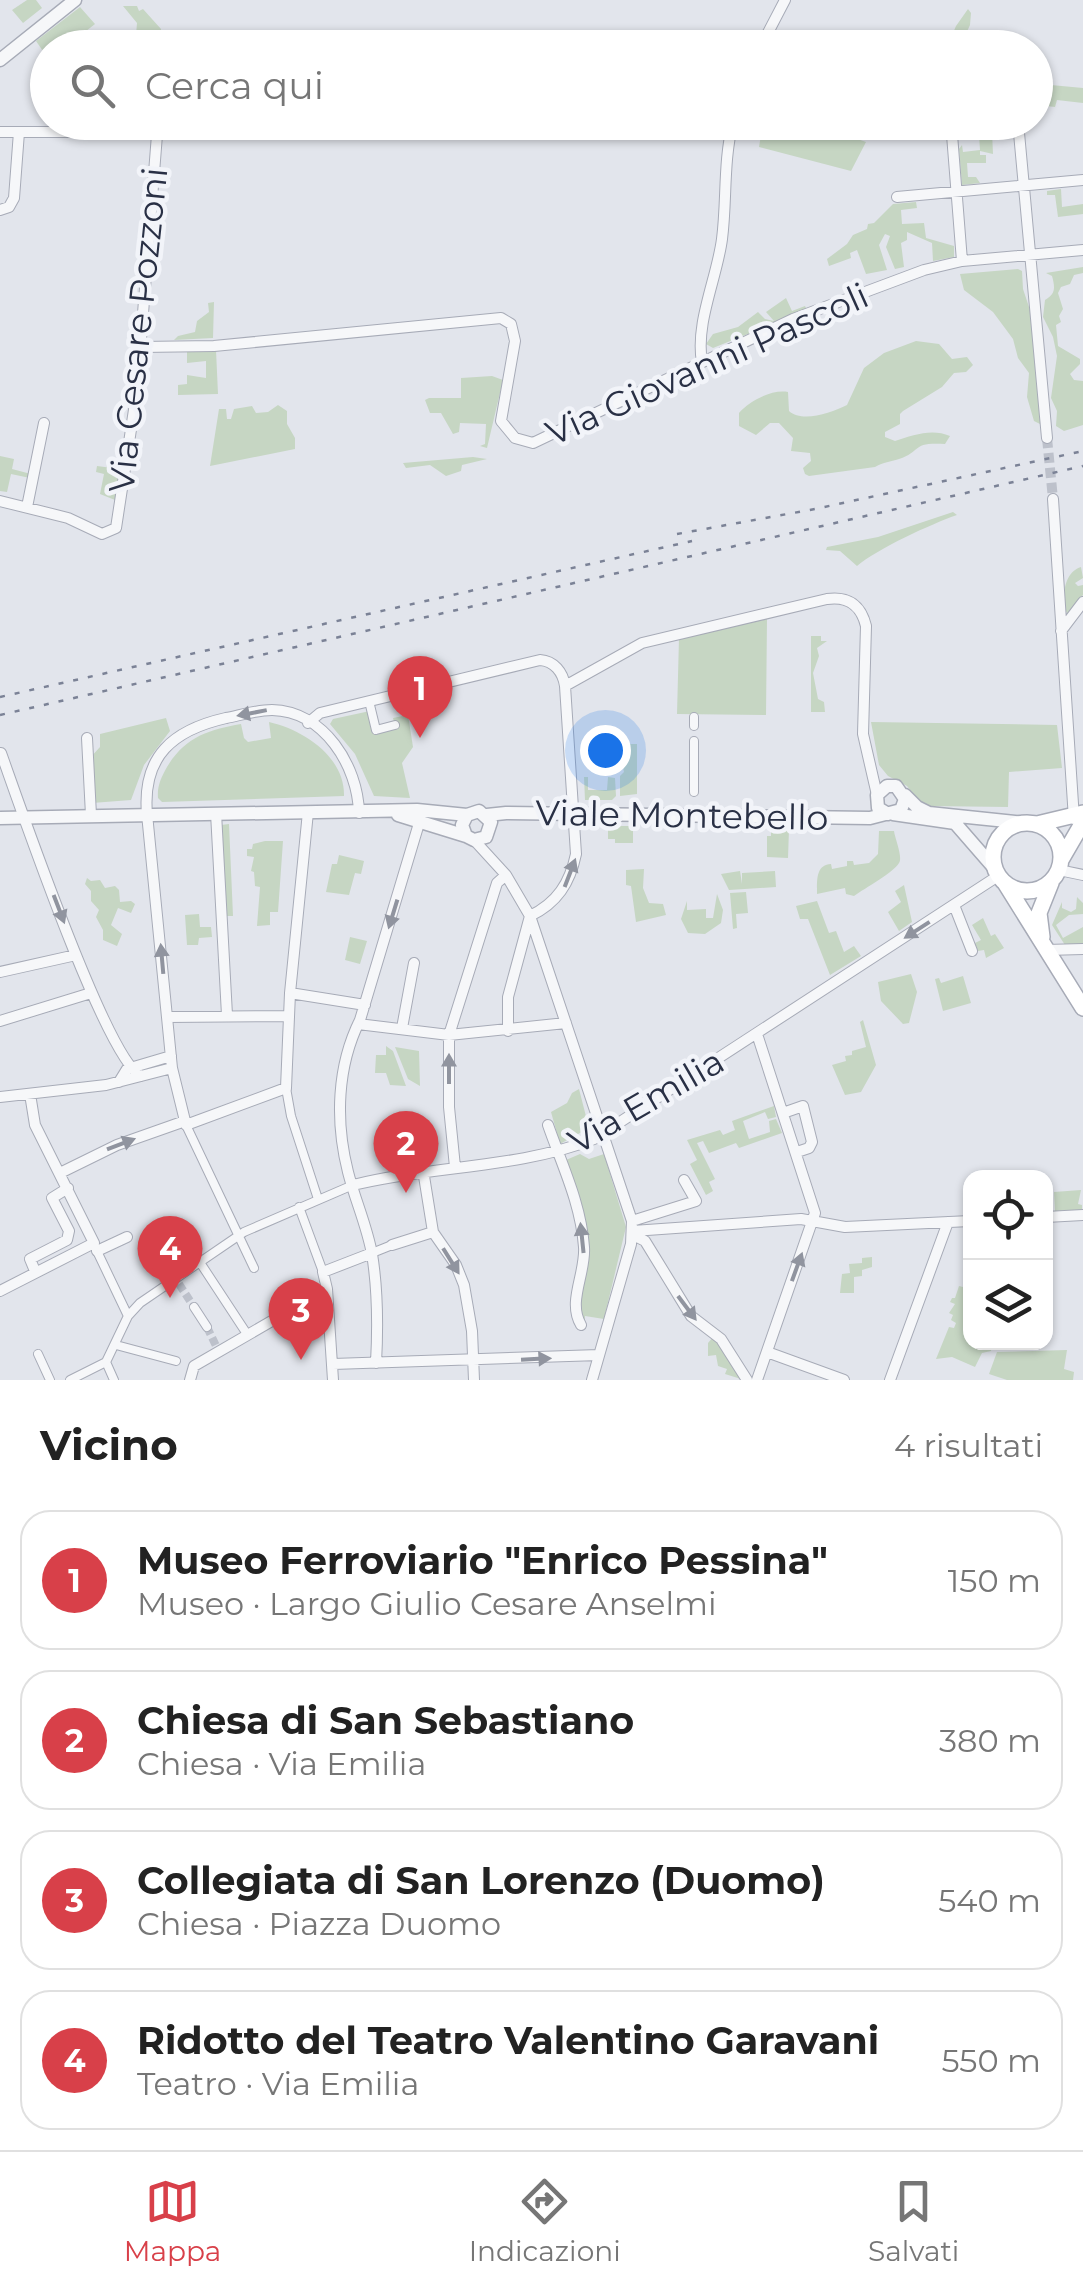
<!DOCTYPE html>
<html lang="it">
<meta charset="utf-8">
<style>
:root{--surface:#fff;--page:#f2f2f2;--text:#222;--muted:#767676;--line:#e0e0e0;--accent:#d84049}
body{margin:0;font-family:Montserrat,sans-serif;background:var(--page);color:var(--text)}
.controls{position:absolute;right:30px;bottom:30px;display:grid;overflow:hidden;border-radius:20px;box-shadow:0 2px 8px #0004}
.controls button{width:90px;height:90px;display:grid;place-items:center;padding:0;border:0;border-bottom:2px solid var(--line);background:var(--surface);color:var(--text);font:50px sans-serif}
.you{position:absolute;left:605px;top:750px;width:35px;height:35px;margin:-25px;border:8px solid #fff;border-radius:50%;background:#1a73e8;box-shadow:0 0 0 15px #1a73e833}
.badge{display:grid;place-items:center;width:65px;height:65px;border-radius:50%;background:var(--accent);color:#fff;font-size:32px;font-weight:700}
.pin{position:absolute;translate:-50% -82px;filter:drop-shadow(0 2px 5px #0008)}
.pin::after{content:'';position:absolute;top:52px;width:35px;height:30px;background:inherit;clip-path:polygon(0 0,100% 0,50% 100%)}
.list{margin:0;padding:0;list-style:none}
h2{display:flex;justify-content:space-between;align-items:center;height:130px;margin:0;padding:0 40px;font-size:42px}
h2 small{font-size:32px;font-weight:400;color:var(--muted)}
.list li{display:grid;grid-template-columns:65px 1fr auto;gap:30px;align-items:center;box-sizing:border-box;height:140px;margin:0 20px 20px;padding:0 20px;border:2px solid var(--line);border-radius:30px}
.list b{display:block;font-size:38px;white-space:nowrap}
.list p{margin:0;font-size:32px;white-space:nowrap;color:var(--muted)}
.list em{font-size:32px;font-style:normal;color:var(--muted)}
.icon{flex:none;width:55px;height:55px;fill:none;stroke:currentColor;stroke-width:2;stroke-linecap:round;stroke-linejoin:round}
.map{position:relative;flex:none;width:1083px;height:1380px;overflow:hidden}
.search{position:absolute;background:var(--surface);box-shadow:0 2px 8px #0004;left:30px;right:30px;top:30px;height:110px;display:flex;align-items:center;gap:25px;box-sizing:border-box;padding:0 35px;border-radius:55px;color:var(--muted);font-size:38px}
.sheet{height:770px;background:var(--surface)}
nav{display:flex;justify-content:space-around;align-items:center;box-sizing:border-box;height:140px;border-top:2px solid var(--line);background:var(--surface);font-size:28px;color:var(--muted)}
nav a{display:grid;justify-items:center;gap:5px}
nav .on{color:var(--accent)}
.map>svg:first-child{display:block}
.green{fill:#c6d6c3}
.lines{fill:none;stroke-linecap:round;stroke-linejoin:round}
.pedestrian-tunnel{stroke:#bdc1cb;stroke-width:8;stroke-dasharray:8 4;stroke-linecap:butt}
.minor-tunnel{stroke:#bdc1cb;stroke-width:10;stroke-dasharray:10 5;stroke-linecap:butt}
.pedestrian-casing{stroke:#a7abb7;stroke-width:10}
.minor-casing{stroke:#a7abb7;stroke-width:12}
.tertiary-casing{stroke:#a7abb7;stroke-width:15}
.secondary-casing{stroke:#a7abb7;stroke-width:18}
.pedestrian{stroke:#f6f7f9;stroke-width:8}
.minor{stroke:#f6f7f9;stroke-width:10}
.tertiary{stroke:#f6f7f9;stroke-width:12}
.secondary{stroke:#fff;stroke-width:15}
.rail{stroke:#7b8296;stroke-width:2.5;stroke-dasharray:5 10;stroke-linecap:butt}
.oneway{fill:#90949f}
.labels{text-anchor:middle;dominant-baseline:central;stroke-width:9;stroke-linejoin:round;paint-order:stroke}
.street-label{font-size:35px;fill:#293045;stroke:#f2f4f9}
</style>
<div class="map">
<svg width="1083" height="1380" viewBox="0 0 1083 1380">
<rect width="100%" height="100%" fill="#e2e5ec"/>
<path class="green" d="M27 0H36L42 8 23 23 12 10Z
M137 6 139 11 143 9 161 29V47H135L137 23 123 6Z
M80 7 95 24 66 47 48 48 47 57 36 41Z
M968 9 971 13 970 25 960 47H947L956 26Z
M1051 85 1083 88V103L1057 100 1055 107 1046 106Z
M766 123H777L778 130 782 131 795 123 827 128 829 135 837 132 866 142 851 171 759 147 761 135 767 130Z
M971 123H1011L1012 131 992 132 993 154 980 151V155H986V163H967L968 177H976L980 183 962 185 959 149 962 145 963 152 980 150 979 135 958 136 957 132 972 127Z
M1061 189 1062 207 1083 204V214L1058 217 1055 195H1047V191Z
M916 202 917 208 901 210 902 224 924 223 926 238 954 246V257L933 261 932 243 907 232V240L901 243 904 267 895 269 886 247 890 236 885 234 879 245 887 270 866 274 857 250 850 253 851 258 829 266 827 259 847 244 853 235 867 229 868 224 874 223 893 204Z
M1083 267V273L1074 275 1070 284 1061 287 1058 293 1063 309 1059 316 1061 322 1056 325 1058 346 1080 359V364L1070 374 1074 380 1083 381V425L1064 431 1056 426 1057 411 1051 398 1057 356 1053 337 1043 317 1045 300C1056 294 1055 287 1052 276L1046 273Z
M1018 269 1022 271 1023 289 1031 313 1042 425 1034 421 1027 397 1029 373 1018 358 1013 339 993 312 964 290 960 274Z
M786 298 792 311 805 306 807 310 713 348 706 344 713 334 738 327 758 312 765 319 774 321 766 312Z
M214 302 213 338 174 340 178 336 195 332 197 321 209 312 208 303Z
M916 341 939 344 952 359 967 357 973 365 966 372 954 373 942 387 903 411 900 414V424L885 432V437L895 441C913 435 932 428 950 436L945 444C910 442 923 451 899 459 890 462 884 462 875 467L809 476 805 474 803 468 811 461 810 453 791 451 793 438 779 423H770L756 435 739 426V413C749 401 772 389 788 392L789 411C802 423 831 413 847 405L864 368 884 353Z
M216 350 218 394 178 395V385L187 384V375L206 378V361L187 363V351Z
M492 376 503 380 487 448 480 446 485 444 486 424 460 423 459 432 453 434 441 413H430L425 400 429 398H461V378Z
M278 405 287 411V424L295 438V449L210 466 219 409H226L227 419H231L234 409 252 406 256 413 268 412Z
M0 456 14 459 12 469 31 474 30 478 11 474 7 492 0 491Z
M473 457 487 459 462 465 461 471 446 476 430 465 406 468 403 463Z
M97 466 120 469 115 500 100 494 104 474 96 472Z
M953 512 957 515C931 524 877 549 857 566L840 551 826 550 827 547 878 537Z
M1081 567 1083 578 1075 583 1078 586 1083 585V595L1067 614C1061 597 1064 572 1081 567Z
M767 619 766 715 677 714 679 638Z
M811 636H821V641H827L817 648 819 656 813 673 818 699 824 702 825 712H811Z
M370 711 375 731 395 726 393 718 408 715 413 747 402 763 410 798 374 796 355 754 330 724 333 719Z
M166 718 170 731 144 765 131 800 92 803 90 758 100 747V734Z
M269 722C304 730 345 757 344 796L162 802 158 798C157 786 161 778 167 767 185 737 208 730 241 724L244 738 248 742 271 738Z
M871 722 1057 725 1062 768 1009 772 1008 807 928 806 921 804 907 786 888 776 879 765Z
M629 744H637V794L620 796V776L624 772 620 754 629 751Z
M584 777H588V790H607L608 777 615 778 616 796 612 800H585Z
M229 824 233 916H225L221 825Z
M608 826H633V843H615V839H608Z
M771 829H789L788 858 767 857V836H771Z
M879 831H894C895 839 903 857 899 863 893 873 865 888 854 896L846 894 845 888 817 894C817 879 816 865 831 864L832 869 847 866V861H853L854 865 869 863 878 854Z
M265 841H283L278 912H270V925L257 926 260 887 255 886 254 872 251 871 254 857 247 856V849H252L253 844Z
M339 855 364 861 361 874 355 873 349 895 326 892 332 864H337Z
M644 869 643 888 649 903 663 904 666 915 636 922 631 886 626 885V870Z
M740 871 742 884V873L775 871 776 887 729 890 721 874Z
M87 878 91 881 100 880 105 888 115 886 119 890 120 902 131 901 135 904 131 913 118 908 111 925 122 934 117 946 103 940V930L96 917 99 910 91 901V891L85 884Z
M904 885 912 922 899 931 888 912 901 902 895 891Z
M746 892 748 913 736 914 737 928 733 929 730 893Z
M717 894 723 910 721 923 705 934 688 933 681 919 687 901V910L706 909V918H713Z
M1077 897 1083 903V914L1069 915 1056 925 1063 938 1083 927V945H1065L1052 925 1062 902V908L1071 912 1076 909Z
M817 901 829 933 836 931 844 952 854 946 861 956 830 975 808 919H800L796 906Z
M199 914 200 927H211L212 937 199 938 198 945H187L185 915Z
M983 918 991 936 995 934 1004 948 986 958 984 950 978 951 975 943 981 940 972 925Z
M350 937 367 941 360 964 345 960Z
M911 974 917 992 909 1023 903 1024 881 1001 878 982Z
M963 976 971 1003 943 1011 935 979 939 978 941 983Z
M863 1020 876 1065 861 1092 845 1095 832 1065 846 1061 845 1056 852 1055V1051L866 1047 860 1022Z
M386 1046 393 1051 406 1086 390 1085 386 1073H375L376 1055H386Z
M395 1047 419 1051 420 1086 408 1079Z
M579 1089 589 1128 560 1144 551 1112 567 1103 572 1093Z
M774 1106 776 1117 768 1119 765 1112 743 1121 749 1139 770 1132 769 1121 776 1119 782 1133 739 1148 736 1143 709 1153 703 1141 697 1143 715 1179 709 1182 713 1191 706 1195 690 1164 697 1160 687 1140 720 1130 723 1135 735 1130 732 1121Z
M580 1154 589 1159 604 1154 626 1227 604 1319 585 1316V1322L577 1314 584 1218 566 1160Z
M1081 1190 1078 1204 1082 1205V1210L1055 1211 1054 1192Z
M872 1257V1267L862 1270V1276L854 1277V1293H840L842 1274 850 1273 849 1264 862 1263V1258Z
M970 1275V1342L992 1343 991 1351 982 1353 975 1367 952 1357 936 1359 949 1327 954 1328 956 1323 951 1320 953 1315 949 1313 955 1304 950 1302 952 1298H955L959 1286 967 1288Z
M713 1337 717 1342 741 1379 725 1374 727 1369 718 1366 716 1355 708 1356V1343Z
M1067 1350 1064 1369 1074 1372 1073 1380H1007L989 1374 997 1352Z"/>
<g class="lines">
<path class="pedestrian-tunnel" d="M179 1284 194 1307
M207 1327 217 1348"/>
<path class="minor-tunnel" d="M1047 438 1053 499"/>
<g class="pedestrian-casing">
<path id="pedestrian" d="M369 701 376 730 395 725
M694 726V717
M694 792V741
M286 1088 291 1116 318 1199
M186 1125 254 1268
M299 1207 323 1272
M95 1247 128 1316
M372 1253 392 1245
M201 1264 247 1334
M194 1307 207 1327
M116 1345 176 1361
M38 1354 50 1380
M106 1362 114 1380
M70 1380 106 1362 128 1316 140 1303 244 1232 353 1185"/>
</g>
<g class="minor-casing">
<path id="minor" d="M760 48 785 0
M951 122 962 261
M1018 122 1047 438
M0 132H157
M897 197 1083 180
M0 210 9 207 14 198 19 132
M141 347 214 346 501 318 511 324 515 341 501 421 515 438 533 443 793 319 924 270 962 261 1083 250
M702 362C695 323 717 278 722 239 727 200 723 162 733 122
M1053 499 1074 819
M0 501 68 518 102 534 116 528 137 390 158 122
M27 507 44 423
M1061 631 1083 602
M565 686 642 643 827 599C848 596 861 605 866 626L863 734 877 795
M308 723 320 713 540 660C554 661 563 672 565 686L576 854C570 883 557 903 530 916L508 997V1031
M87 738 91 815
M1 753C19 803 106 1059 141 1076
M308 812 290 993 286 1088 186 1125 172 1068 147 814C142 756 173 730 226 718 241 715 257 710 272 710 324 711 358 766 359 813
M216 813 227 1015
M474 840 506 875 530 916 632 1221 631 1244 592 1380
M1059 870 1083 875
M954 905 972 951
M1046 950 1083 949
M0 972 76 955
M290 993 365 1005
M167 1017 288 1016
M0 1021 91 993
M358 1024 449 1035 566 1023
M402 1028 414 963
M119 1082 127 1069 171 1056
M0 1097 106 1085 172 1068
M783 1113 803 1106 812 1142 809 1148 797 1152
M548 1125C562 1165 581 1204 584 1247 586 1273 567 1302 581 1325
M455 1167 449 1107V1035L497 883 506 875
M423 1170 433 1232 456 1265 464 1285 472 1331 474 1380
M60 1173 117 1145 185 1121
M353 1185C433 1165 517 1169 594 1139L998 876
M1046 1217 1083 1215
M632 1221 696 1201 684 1180
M633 1231 801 1219 845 1227 970 1221
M633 1235 645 1241 691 1316 721 1339 747 1380
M392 1245 433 1232
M97 1251 127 1237
M35 1271 30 1259 67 1240 69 1231 52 1198 68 1188
M327 1289 323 1272 372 1253
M0 1291 94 1243 35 1125 30 1094
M767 1352 844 1380
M376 1363C378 1327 378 1291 372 1254 367 1226 355 1200 348 1172 335 1121 337 1066 360 1020L420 820
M333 1364 599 1355
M190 1380 194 1366 327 1289 333 1380
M757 1380 815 1213 757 1034
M890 1380 948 1222"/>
</g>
<g class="tertiary-casing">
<path id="tertiary" d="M0 60 75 0
M905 795 917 807 929 813 1025 823
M893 814 955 823 995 869
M398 815 466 836
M487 815 506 813 870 818 901 810 905 799 896 786H887L877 795 878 808 888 814
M0 818 417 810 467 815 479 811 491 822 486 837 474 840 466 836 462 825 467 815"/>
</g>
<g class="secondary-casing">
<path id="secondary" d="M993 857a34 34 0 1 1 68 0a34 34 0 1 1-68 0Z
M1037 824 1083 813
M1061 860 1083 822
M1005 883 1083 1008
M1042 937 1039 913 1051 883"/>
</g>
<use href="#pedestrian" class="pedestrian"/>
<use href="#minor" class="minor"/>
<use href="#tertiary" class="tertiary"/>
<use href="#secondary" class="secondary"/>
<path class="rail" d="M677 534 815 509 1083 451
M0 697 692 541
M0 715 1083 466"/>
</g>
<defs><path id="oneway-solid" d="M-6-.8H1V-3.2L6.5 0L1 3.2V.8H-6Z" transform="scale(2.5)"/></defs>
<g class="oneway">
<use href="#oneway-solid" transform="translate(252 713) rotate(169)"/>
<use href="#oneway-solid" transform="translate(570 873) rotate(-69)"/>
<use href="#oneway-solid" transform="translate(59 909) rotate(69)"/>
<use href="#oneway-solid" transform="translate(393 914) rotate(107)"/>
<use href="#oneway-solid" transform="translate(917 930) rotate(147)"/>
<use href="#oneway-solid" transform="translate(162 959) rotate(-95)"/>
<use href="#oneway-solid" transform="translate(449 1069) rotate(-90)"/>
<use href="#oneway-solid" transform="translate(121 1144) rotate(-21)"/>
<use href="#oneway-solid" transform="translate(582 1238) rotate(-96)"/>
<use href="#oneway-solid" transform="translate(451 1261) rotate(58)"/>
<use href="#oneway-solid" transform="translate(797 1267) rotate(-70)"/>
<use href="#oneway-solid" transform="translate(687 1308) rotate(53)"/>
<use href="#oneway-solid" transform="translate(536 1359) rotate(-3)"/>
</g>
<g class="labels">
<g class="street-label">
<text transform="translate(138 330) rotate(-84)">Via Cesare Pozzoni</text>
<text transform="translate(707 364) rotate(-24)">Via Giovanni Pascoli</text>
<text transform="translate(682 815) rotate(1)">Viale Montebello</text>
<text transform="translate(646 1101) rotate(-30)">Via Emilia</text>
</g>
</g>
</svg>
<div class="controls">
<button><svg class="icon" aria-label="locate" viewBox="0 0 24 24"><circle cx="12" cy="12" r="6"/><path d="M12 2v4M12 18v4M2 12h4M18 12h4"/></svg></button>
<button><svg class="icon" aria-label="layers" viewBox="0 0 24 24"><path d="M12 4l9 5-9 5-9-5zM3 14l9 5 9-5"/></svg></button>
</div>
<div class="you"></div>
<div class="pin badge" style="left:420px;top:738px">1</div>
<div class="pin badge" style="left:406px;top:1193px">2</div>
<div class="pin badge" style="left:301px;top:1360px">3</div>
<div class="pin badge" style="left:170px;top:1298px">4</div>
<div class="search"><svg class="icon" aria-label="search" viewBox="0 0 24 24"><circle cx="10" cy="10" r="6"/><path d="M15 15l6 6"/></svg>Cerca qui</div>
</div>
<section class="sheet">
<h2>Vicino<small>4 risultati</small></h2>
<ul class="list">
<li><span class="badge">1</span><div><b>Museo Ferroviario &quot;Enrico Pessina&quot;</b><p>Museo · Largo Giulio Cesare Anselmi</p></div><em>150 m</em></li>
<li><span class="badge">2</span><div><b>Chiesa di San Sebastiano</b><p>Chiesa · Via Emilia</p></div><em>380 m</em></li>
<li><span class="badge">3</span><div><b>Collegiata di San Lorenzo (Duomo)</b><p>Chiesa · Piazza Duomo</p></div><em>540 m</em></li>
<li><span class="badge">4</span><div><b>Ridotto del Teatro Valentino Garavani</b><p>Teatro · Via Emilia</p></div><em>550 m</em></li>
</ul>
</section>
<nav>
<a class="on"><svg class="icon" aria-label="map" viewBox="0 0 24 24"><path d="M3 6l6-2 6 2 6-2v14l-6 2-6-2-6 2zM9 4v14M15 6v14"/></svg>Mappa</a>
<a><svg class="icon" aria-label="directions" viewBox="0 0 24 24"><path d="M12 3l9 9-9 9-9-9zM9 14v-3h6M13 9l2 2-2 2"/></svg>Indicazioni</a>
<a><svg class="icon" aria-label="saved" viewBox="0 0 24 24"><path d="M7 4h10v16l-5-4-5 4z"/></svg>Salvati</a>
</nav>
